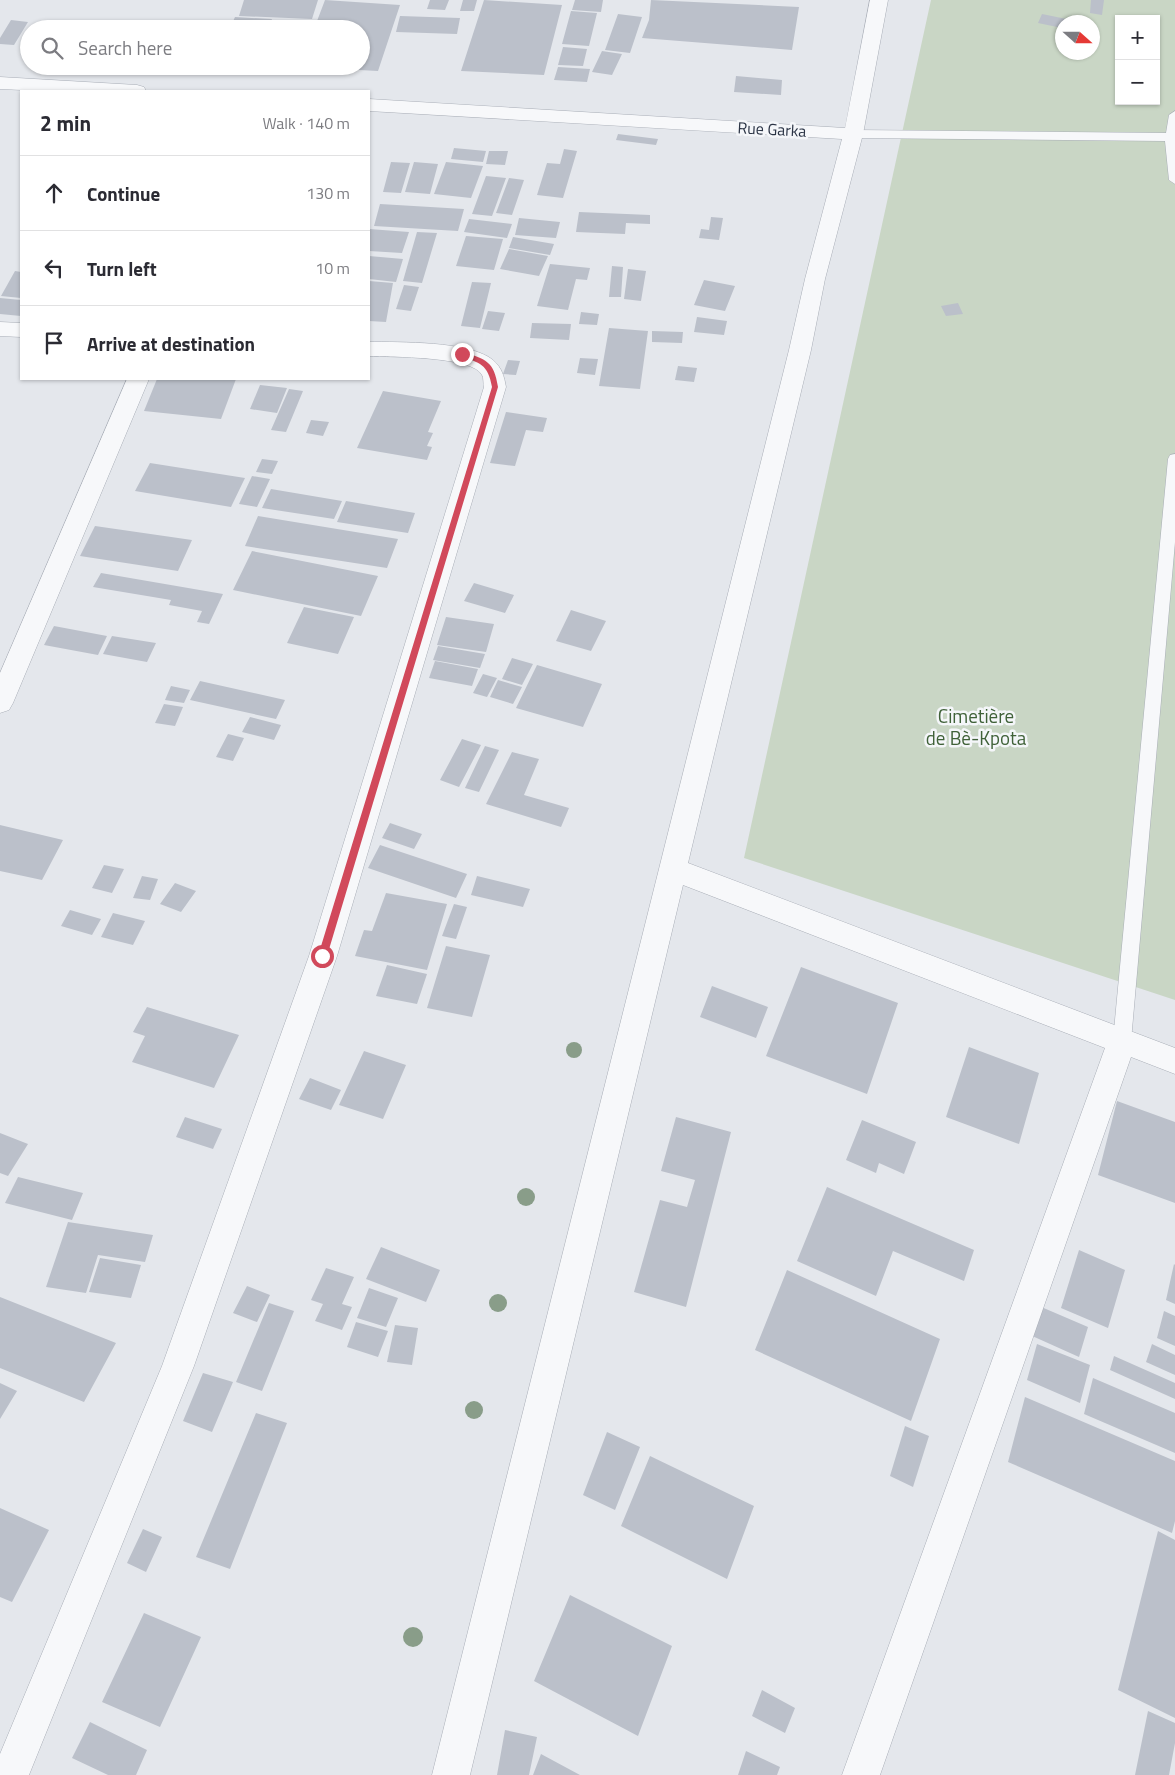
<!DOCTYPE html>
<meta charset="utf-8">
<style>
:root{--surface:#fff;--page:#f7f7f7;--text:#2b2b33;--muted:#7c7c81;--line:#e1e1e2}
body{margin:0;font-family:"Titillium Web",sans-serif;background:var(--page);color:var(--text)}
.controls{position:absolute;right:15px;top:15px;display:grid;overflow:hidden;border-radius:0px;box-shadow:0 1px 4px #0004}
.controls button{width:45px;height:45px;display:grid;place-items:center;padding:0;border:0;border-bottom:1px solid var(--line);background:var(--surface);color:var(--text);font:25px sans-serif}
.compass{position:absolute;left:1055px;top:15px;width:45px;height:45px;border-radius:50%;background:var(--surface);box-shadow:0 1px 4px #0004;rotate:111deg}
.stop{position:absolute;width:15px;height:15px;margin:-11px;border:4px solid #d1495b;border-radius:50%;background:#fff}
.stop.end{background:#d1495b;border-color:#fff;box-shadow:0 1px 5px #0008}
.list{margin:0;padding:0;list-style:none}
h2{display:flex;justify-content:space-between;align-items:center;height:65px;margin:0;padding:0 20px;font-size:21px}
h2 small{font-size:16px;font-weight:400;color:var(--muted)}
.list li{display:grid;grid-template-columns:32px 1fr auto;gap:15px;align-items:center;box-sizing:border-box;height:75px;padding:0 20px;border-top:1px solid var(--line)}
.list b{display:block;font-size:19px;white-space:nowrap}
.list em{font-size:16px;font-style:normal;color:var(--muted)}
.icon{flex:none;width:28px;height:28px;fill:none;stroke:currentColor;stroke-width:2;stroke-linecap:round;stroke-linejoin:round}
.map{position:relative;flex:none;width:1175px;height:1775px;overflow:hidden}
.search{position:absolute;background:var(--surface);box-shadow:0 1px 4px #0004;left:20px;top:20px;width:350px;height:55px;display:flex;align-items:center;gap:12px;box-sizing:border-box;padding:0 18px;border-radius:28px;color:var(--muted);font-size:19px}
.panel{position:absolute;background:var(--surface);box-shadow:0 1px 4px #0004;left:20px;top:90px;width:350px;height:290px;border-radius:0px}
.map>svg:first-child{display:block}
.green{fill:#c9d6c5;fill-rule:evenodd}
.building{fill:#bbc0ca}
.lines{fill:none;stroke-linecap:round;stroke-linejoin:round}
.lane-casing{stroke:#a9aeb7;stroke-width:1}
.street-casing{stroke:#a9aeb7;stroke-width:1}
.lane{fill:#f7f8fa;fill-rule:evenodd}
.street{fill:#f7f8fa;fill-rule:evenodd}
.tree{fill:#899d89}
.route{fill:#d1495b}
.labels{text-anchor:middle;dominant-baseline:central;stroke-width:5;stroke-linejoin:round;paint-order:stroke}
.far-street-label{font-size:16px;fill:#2b3445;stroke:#f4f6f9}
.park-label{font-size:19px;fill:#3f6138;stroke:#f4f6f9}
</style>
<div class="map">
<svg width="1175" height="1775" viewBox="0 0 1175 1775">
<rect width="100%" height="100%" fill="#e4e7ec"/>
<path class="green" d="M931 0H1175V1000L744 858ZM1119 19H1156V101H1119ZM1062 22H1092V52H1062Z"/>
<path class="building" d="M244 0H318L312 19 239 16Z
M325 0 400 5 378 71 321 68 361 66V29H314Z
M430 0H449L445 10 427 9Z
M463 0H477L474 11H460Z
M484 0 562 5 544 75 461 71Z
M575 0H603L601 12 572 10Z
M651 0 799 7 792 50 642 38 649 20Z
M1091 0H1104L1102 15 1090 13Z
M571 11 597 13 589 46 562 44Z
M618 14 642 17 630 53 605 50Z
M1042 14 1081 22H1062V28L1038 23Z
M400 16 460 18 457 34 396 32Z
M235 17 272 19 268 29 230 28Z
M11 20 28 22 14 45 0 44V38Z
M273 20 309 21 307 29H270Z
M563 47 587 49 583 66 558 65Z
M602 51 622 54 612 75 592 72Z
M558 67 590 69 587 82 554 80Z
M736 76 782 80 781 95 734 92Z
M618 134 658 139 656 145 616 140Z
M454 148 486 151 483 162 451 159Z
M564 149 577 151 563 198 537 195 547 163 560 164Z
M489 151H508L505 165 486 164Z
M391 162 410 163 401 193 383 192Z
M414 162 438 164 430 194 405 192Z
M446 162 483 166 471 198 434 194Z
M486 176 506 178 492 216 472 214Z
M509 178 524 180 512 215 496 213Z
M380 204 464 209 458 231 374 226Z
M579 212 650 215V224L626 223 625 234 576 232Z
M711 217 723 218 719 240 699 238 701 229 709 230Z
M519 218 560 222 556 238 515 235Z
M469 219 512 224 507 238 464 232Z
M369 229 409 232 402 253 369 251Z
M417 232 437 233 422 283 403 281Z
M466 236 503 239 494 270 456 266Z
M513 237 554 244 550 255 509 248Z
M509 249 548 256 539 276 500 269Z
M369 256 403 259 396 282 369 279Z
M550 264 590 268 587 280 576 279 568 310 537 306Z
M612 266 623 267 621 297H609Z
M628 269 646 271 641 301 624 299Z
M15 271 21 272V298L1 296Z
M704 280 735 286 725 311 694 305Z
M369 281 393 283 386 322 369 321Z
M472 282 491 283 480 328 461 326Z
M404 285 419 287 411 311 396 309Z
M0 298 21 300V316L0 314Z
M958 303 963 314 946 316 941 306Z
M488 311 505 313 499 331 482 329Z
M581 312 599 314 597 325 579 324Z
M697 317 727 321 724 335 694 332Z
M532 323 571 324 569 340 530 338Z
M609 328 648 331 640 389 599 386Z
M652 331 683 332 682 343 652 342Z
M580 358 598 359 595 375 577 373Z
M508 360 520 361 516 375 503 374Z
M678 366 697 368 694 382 675 380Z
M157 379H236L221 419 144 411Z
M260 385 287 388 277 413 250 409Z
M289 389 303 391 286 432 271 430Z
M383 391 441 401 428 432 433 433 427 446 432 447 427 460 357 448Z
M506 412 547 418 543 432 526 430 515 466 490 463Z
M311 420 329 422 323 436 306 433Z
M262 459 278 461 272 474 256 472Z
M150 463 245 478 231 507 135 491Z
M252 476 270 479 257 507 239 504Z
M271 489 342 501 334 519 262 508Z
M346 501 415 513 408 533 337 522Z
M258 516 398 539 387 568 245 546Z
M95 526 192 540 178 571 80 556Z
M252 551 378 576 361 616 233 590Z
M101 573 223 594 209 624 197 622 202 611 169 605 171 600 93 587Z
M474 583 514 595 505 613 464 601Z
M304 607 354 617 338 654 287 643Z
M571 610 606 621 591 651 556 641Z
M446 617 494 624 486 652 437 645Z
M54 626 107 636 98 655 44 645Z
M112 636 156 643 147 662 103 654Z
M438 646 485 654 480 668 433 660Z
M512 658 533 664 522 685 502 679Z
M435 661 478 669 472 686 429 678Z
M537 665 602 684 583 727 516 708Z
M483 674 497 678 487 697 473 693Z
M498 680 522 687 513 704 490 697Z
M200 681 285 700 276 719 190 700Z
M171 686 190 690 184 703 165 700Z
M164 704 183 707 175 726 155 723Z
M250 717 281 725 274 740 242 732Z
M228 734 244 738 233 761 216 757Z
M462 739 481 745 459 787 440 780Z
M485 746 499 750 479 792 465 788Z
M512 752 539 759 524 795 569 808 561 827 486 804Z
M390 823 422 834 414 849 382 838Z
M0 825 63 840 42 880 0 871Z
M380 845 467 874 456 898 368 868Z
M104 865 124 869 112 893 92 888Z
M142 876 158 879 150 900 133 898Z
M477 876 530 889 523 907 471 895Z
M175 883 196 891 181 912 160 904Z
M386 893 447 904 427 970 355 956 364 930 372 931Z
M454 904 467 907 456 939 442 936Z
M70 910 101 919 92 935 61 926Z
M113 913 145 921 133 945 101 937Z
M446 946 490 955 472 1017 427 1008Z
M387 965 427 974 417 1004 376 996Z
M801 967 898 1003 867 1094 766 1056Z
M712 986 768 1007 756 1038 700 1017Z
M147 1007 239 1035 214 1088 132 1062 145 1036 133 1032Z
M969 1047 1039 1073 1019 1144 946 1117Z
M364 1051 406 1065 383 1119 339 1105Z
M310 1078 341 1090 331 1110 299 1099Z
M1117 1101 1175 1122V1203L1098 1175Z
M185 1117 222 1129 213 1149 176 1137Z
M676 1117 731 1132 686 1307 634 1292 660 1200 687 1207 695 1180 661 1171Z
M862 1120 916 1142 904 1174 879 1163 876 1173 846 1160Z
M0 1133 28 1144 8 1176 0 1173Z
M18 1177 83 1193 72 1220 5 1203Z
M827 1187 974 1250 964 1281 893 1251 876 1296 797 1261Z
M68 1222 153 1235 145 1262 98 1255 86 1293 46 1287Z
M381 1247 440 1270 426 1302 366 1279Z
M1079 1250 1125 1270 1108 1328 1061 1308Z
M100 1258 141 1265 131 1298 89 1292Z
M1174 1264 1175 1265V1304L1166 1300Z
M326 1268 354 1277 342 1304 352 1307 342 1330 315 1321 323 1304 311 1300Z
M787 1270 940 1339 911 1421 755 1350Z
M247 1286 270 1295 257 1322 233 1313Z
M369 1288 398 1298 386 1327 357 1318Z
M0 1297 116 1343 84 1402 0 1368Z
M269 1303 294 1311 262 1391 236 1382Z
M1039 1306 1088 1327 1079 1357 1030 1335Z
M1164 1311 1175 1316V1346L1157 1338Z
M356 1322 388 1331 378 1357 347 1347Z
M395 1325 418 1328 412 1365 387 1362Z
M1037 1344 1090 1365 1080 1403 1027 1380Z
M1152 1344 1175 1355V1375L1146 1362Z
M1114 1356 1175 1383V1399L1110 1370Z
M203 1373 233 1382 212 1432 183 1421Z
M1093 1378 1175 1413V1453L1084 1414Z
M0 1383 17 1391 0 1419Z
M1025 1397 1175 1461V1521L1172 1533 1008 1462Z
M256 1413 287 1423 230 1569 196 1557Z
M905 1426 929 1436 913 1487 890 1476Z
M607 1432 640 1447 615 1510 583 1495Z
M650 1456 754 1506 727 1579 621 1526Z
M0 1508 49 1530 12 1602 0 1597Z
M143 1529 162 1537 146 1572 127 1563Z
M1158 1531 1175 1540V1718L1118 1690Z
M570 1595 672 1646 638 1736 534 1681Z
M144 1613 201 1637 160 1727 102 1702Z
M762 1690 795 1708 785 1733 752 1716Z
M1148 1711 1175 1723V1743L1169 1775H1135Z
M90 1722 147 1750 136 1775H108L72 1758Z
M505 1730 537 1737 529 1775H497Z
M746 1751 780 1767 777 1775H738Z
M541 1754 580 1775H533Z"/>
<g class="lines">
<g class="lane-casing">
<path id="lane" d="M1175 111V184L1169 180 1165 141 853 138 847 134 853 130 1166 133 1169 115Z
M1175 454V542L1131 1041 1129 1047 1122 1049 1115 1047 1113 1041 1168 459 1170 455Z"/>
</g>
<g class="street-casing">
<path id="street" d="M870 0H888L863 134 825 279 811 350 688 863 1175 1048V1074L1131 1057 880 1775H842L1105 1048 683 885 470 1775H432L789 350 805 279 842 139 369 111V99L845 128Z
M0 77 137 85 144 87 146 91H45L0 89Z
M0 322 21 323V337L0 336Z
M369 342C399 342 470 341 493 360 502 368 504 376 506 387L337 956 194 1366 29 1775H0V1754L162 1366 309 956 484 387C483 384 484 378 482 375 473 356 390 357 369 356Z
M127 379H149L13 703 9 710 0 713V673Z"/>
</g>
<use href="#lane" class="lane"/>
<use href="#street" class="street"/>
</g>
<g class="tree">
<circle cx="574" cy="1050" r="8"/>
<circle cx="526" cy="1197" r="9"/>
<circle cx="498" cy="1303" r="9"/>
<circle cx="474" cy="1410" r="9"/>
<circle cx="413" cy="1637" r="10"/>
</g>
<path class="route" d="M462 352C486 359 494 361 498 387L327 956 322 960 318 956 492 387C488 364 480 363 460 356V353Z"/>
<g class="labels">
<g class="far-street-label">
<text transform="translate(772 129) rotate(3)">Rue Garka</text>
</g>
<g class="park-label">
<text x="976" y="715">Cimetière<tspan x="976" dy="22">de Bè-Kpota</tspan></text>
</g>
</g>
</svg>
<div class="controls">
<button>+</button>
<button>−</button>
</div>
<svg class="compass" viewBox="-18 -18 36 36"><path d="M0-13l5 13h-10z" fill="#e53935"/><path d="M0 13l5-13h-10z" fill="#7c7c81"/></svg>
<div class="stop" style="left:322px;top:956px"></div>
<div class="stop end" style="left:462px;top:354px"></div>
<div class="search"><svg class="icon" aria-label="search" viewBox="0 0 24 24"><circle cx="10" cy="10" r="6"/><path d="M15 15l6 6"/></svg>Search here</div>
<section class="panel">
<h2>2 min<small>Walk · 140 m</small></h2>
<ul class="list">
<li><svg class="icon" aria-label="ahead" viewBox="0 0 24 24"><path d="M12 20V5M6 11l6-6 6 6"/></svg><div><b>Continue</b></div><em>130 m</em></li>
<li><svg class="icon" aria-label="left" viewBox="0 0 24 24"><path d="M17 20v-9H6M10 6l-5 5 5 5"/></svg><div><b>Turn left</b></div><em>10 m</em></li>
<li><svg class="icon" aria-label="arrive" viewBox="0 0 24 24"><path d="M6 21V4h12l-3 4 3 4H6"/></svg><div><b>Arrive at destination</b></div></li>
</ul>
</section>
</div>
